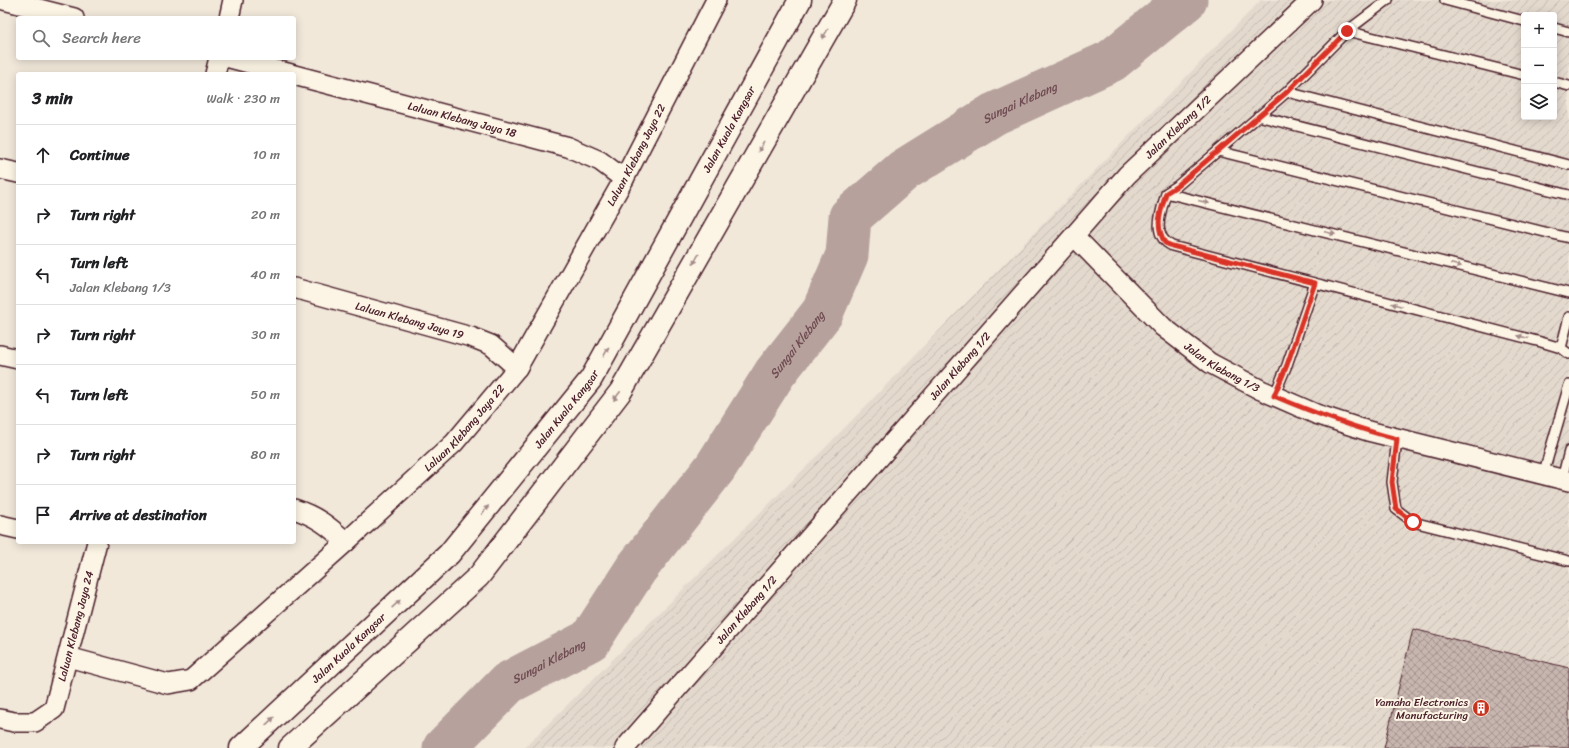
<!DOCTYPE html>
<meta charset="utf-8">
<style>
:root{--surface:#fff;--page:#f2f2f2;--text:#202124;--muted:#757577;--line:#e0e0e0}
body{margin:0;font-family:Sriracha,sans-serif;background:var(--page);color:var(--text)}
.controls{position:absolute;right:12px;top:12px;display:grid;overflow:hidden;border-radius:4px;box-shadow:0 2px 10px #0003}
.controls button{width:36px;height:36px;display:grid;place-items:center;padding:0;border:0;border-bottom:1px solid var(--line);background:var(--surface);color:var(--text);font:20px sans-serif}
.stop{position:absolute;width:12px;height:12px;margin:-9px;border:3px solid #d93025;border-radius:50%;background:#fff}
.stop.end{background:#d93025;border-color:#fff;box-shadow:0 1px 4px #0008}
.list{margin:0;padding:0;list-style:none}
h2{display:flex;justify-content:space-between;align-items:center;height:52px;margin:0;padding:0 16px;font-size:17px}
h2 small{font-size:13px;font-weight:400;color:var(--muted)}
.list li{display:grid;grid-template-columns:26px 1fr auto;gap:12px;align-items:center;box-sizing:border-box;height:60px;padding:0 16px;border-top:1px solid var(--line)}
.list b{display:block;font-size:15px;white-space:nowrap}
.list p{margin:0;font-size:13px;white-space:nowrap;color:var(--muted)}
.list em{font-size:13px;font-style:normal;color:var(--muted)}
.icon{flex:none;width:22px;height:22px;fill:none;stroke:currentColor;stroke-width:2;stroke-linecap:round;stroke-linejoin:round}
.map{position:relative;flex:none;width:1569px;height:748px;overflow:hidden}
.search{position:absolute;background:var(--surface);box-shadow:0 2px 10px #0003;left:16px;top:16px;width:280px;height:44px;display:flex;align-items:center;gap:10px;box-sizing:border-box;padding:0 14px;border-radius:4px;color:var(--muted);font-size:15px}
.panel{position:absolute;background:var(--surface);box-shadow:0 2px 10px #0003;left:16px;top:72px;width:280px;height:472px;border-radius:4px}
.map>svg:first-child{display:block}
.industrial{fill:url(#industrial-furrows);fill-rule:evenodd}
.lines{fill:none;stroke-linecap:round;stroke-linejoin:round}
.river{stroke:#b6a19c;stroke-width:43}
.building{fill:url(#building-cross-hatch);stroke:#4a1f2b}
.lane-casing{stroke:#4a1f2b;stroke-width:12}
.street-casing{stroke:#4a1f2b;stroke-width:22}
.highway-casing{stroke:#4a1f2b;stroke-width:25}
.lane{stroke:#fcf5e5;stroke-width:9}
.street{stroke:#fcf5e5;stroke-width:19}
.highway{stroke:#fcf5e5;stroke-width:22}
.oneway{fill:#a38a88}
.route{stroke:#d93025;stroke-width:5}
.labels{text-anchor:middle;dominant-baseline:central;stroke-width:4;stroke-linejoin:round;paint-order:stroke}
.street-label{font-size:11px;fill:#4a1f2b;stroke:#fcf5e5}
.poi-label{font-size:11px;fill:#4a1f2b;stroke:#fcf5e5;text-anchor:end}
.water-label{font-size:12px;font-style:italic;fill:#704c53;stroke:#fcf5e5}
</style>
<div class="map">
<svg width="1569" height="748" viewBox="0 0 1569 748">
<defs>
<pattern id="industrial-furrows" width="10" height="10" patternUnits="userSpaceOnUse"><rect width="10" height="10" fill="#e4d9cd"/><path d="M-1 1l2-2M0 10L10 0M9 11l2-2" fill="none" stroke="#c5bab0"/></pattern>
<pattern id="building-cross-hatch" width="8" height="8" patternUnits="userSpaceOnUse"><rect width="8" height="8" fill="#c7b6af"/><path d="M0 0l8 8M0 8l8-8" fill="none" stroke="#a4938f"/></pattern>
</defs>
<rect width="100%" height="100%" fill="#f1e8da"/>
<filter id="ink" filterUnits="userSpaceOnUse"><feTurbulence type="fractalNoise" baseFrequency=".025" numOctaves="2"/><feDisplacementMap in="SourceGraphic" scale="8" xChannelSelector="R" yChannelSelector="G"/><feConvolveMatrix kernelMatrix="1 2 1 2 8 2 1 2 1" color-interpolation-filters="sRGB"/></filter>
<g filter="url(#ink)">
<path class="industrial" d="M1261 0H1569V748H524L820 453ZM1524 15H1554V117H1524Z"/>
<g class="lines">
<path class="river" id="s1" d="M444 748 508 683 590 640 636 569 715 468 775 373 822 313 847 255 850 217 904 170 994 114 1111 61 1186 0"/>
</g>
<path class="building" d="M1413 629 1569 668V748H1384Z"/>
<g class="lines">
<g class="lane-casing">
<path id="lane" d="M1388 0 1347 31 1287 92 1177 186 1166 193C1162 210 1150 235 1172 246L1541 342 1561 348 1569 354
M1445 0 1524 21
M1554 28 1569 32
M1347 31 1524 75
M1554 82 1569 86
M1287 92 1569 165
M1258 116 1569 195
M1218 151 1569 238
M1166 193 1569 293
M1561 348 1569 317
M1274 396 1287 365 1315 283
M1397 439 1392 482 1396 509 1413 522 1569 561
M1543 475 1569 385
M1562 479 1569 451"/>
</g>
<g class="street-casing">
<g id="street">
<path d="M4 0 74 18"/>
<path d="M229 18 233 0"/>
<path d="M230 58 291 74"/>
<path d="M215 74 219 58"/>
<path id="s2" d="M294 75 568 147 600 161 624 179"/>
<path d="M0 169 18 173"/>
<path id="s3" d="M1074 236 1163 327 1210 363 1261 390 1316 414 1368 431 1569 481"/>
<path id="s4" d="M294 288 471 337 491 345 517 368"/>
<path d="M0 355 18 359"/>
<path d="M294 509C316 516 329 526 346 542"/>
<path d="M0 525 18 529"/>
<path id="s5" d="M68 657 168 684 191 680 346 542 454 443 517 368 624 179 716 0"/>
<path id="s6" d="M0 719 14 722H35L54 709 97 542"/>
<path id="s7" d="M625 748 1127 175 1312 0"/>
</g>
</g>
<g class="highway-casing">
<g id="highway">
<path id="s8" d="M241 748 449 554 591 379 800 0"/>
<path d="M290 748 479 576 621 391 845 0"/>
</g>
</g>
<use href="#lane" class="lane"/>
<use href="#street" class="street"/>
<use href="#highway" class="highway"/>
</g>
<defs><path id="oneway-solid" d="M-6-.8H1V-3.2L6.5 0L1 3.2V.8H-6Z"/></defs>
<g class="oneway">
<use href="#oneway-solid" transform="translate(825 34) rotate(120)"/>
<use href="#oneway-solid" transform="translate(761 147) rotate(120)"/>
<use href="#oneway-solid" transform="translate(1204 202) rotate(14)"/>
<use href="#oneway-solid" transform="translate(1330 233) rotate(14)"/>
<use href="#oneway-solid" transform="translate(696 259) rotate(120)"/>
<use href="#oneway-solid" transform="translate(1456 265) rotate(14)"/>
<use href="#oneway-solid" transform="translate(1397 305) rotate(-165)"/>
<use href="#oneway-solid" transform="translate(1523 337) rotate(-165)"/>
<use href="#oneway-solid" transform="translate(606 352) rotate(-61)"/>
<use href="#oneway-solid" transform="translate(617 396) rotate(127)"/>
<use href="#oneway-solid" transform="translate(485 510) rotate(-51)"/>
<use href="#oneway-solid" transform="translate(396 604) rotate(-43)"/>
<use href="#oneway-solid" transform="translate(270 721) rotate(-43)"/>
</g>
</g>
<g class="lines" filter="url(#ink)">
<path class="route" d="M1347 31 1287 92 1177 186 1166 193C1161 212 1154 224 1165 243L1172 246 1315 283 1287 365 1274 396C1314 413 1355 428 1397 439L1392 482 1396 509 1413 522"/>
</g>
<defs>
<g id="building-disc" transform="scale(0.9)"><circle r="9.5" fill="#c8321e" stroke="#fcf5e5"/><path d="M-4-6H4V6H1V3H-1V6H-4ZM-2.5-4.3h1.7v1.8h-1.7ZM.8-4.3h1.7v1.8H.8ZM-2.5-1h1.7V.8h-1.7ZM.8-1h1.7V.8H.8Z" fill="#fff"/></g>
</defs>
<g fill-rule="evenodd">
<use href="#building-disc" x="1481" y="708"/>
</g>
<g class="labels">
<g class="street-label">
<text stroke="none"><textPath href="#s2" startOffset="174">Laluan Klebang Jaya 18</textPath></text>
<text stroke="none"><textPath href="#s7" startOffset="832">Jalan Klebang 1/2</textPath></text>
<text stroke="none"><textPath href="#s8" startOffset="795">Jalan Kuala Kangsar</textPath></text>
<text stroke="none"><textPath href="#s5" startOffset="823">Laluan Klebang Jaya 22</textPath></text>
<text stroke="none"><textPath href="#s4" startOffset="120">Laluan Klebang Jaya 19</textPath></text>
<text stroke="none"><textPath href="#s7" startOffset="508">Jalan Klebang 1/2</textPath></text>
<text stroke="none"><textPath href="#s3" startOffset="199">Jalan Klebang 1/3</textPath></text>
<text stroke="none"><textPath href="#s8" startOffset="471">Jalan Kuala Kangsar</textPath></text>
<text stroke="none"><textPath href="#s5" startOffset="499">Laluan Klebang Jaya 22</textPath></text>
<text stroke="none"><textPath href="#s7" startOffset="184">Jalan Klebang 1/2</textPath></text>
<text stroke="none"><textPath href="#s6" startOffset="144">Laluan Klebang Jaya 24</textPath></text>
<text stroke="none"><textPath href="#s8" startOffset="147">Jalan Kuala Kangsar</textPath></text>
</g>
<g class="poi-label">
<text x="1468" y="702">Yamaha Electronics<tspan x="1468" dy="13">Manufacturing</tspan></text>
</g>
<g class="water-label">
<text stroke="none"><textPath href="#s1" startOffset="892">Sungai Klebang</textPath></text>
<text stroke="none"><textPath href="#s1" startOffset="545">Sungai Klebang</textPath></text>
<text stroke="none"><textPath href="#s1" startOffset="137">Sungai Klebang</textPath></text>
</g>
</g>
</svg>
<div class="controls">
<button>+</button>
<button>−</button>
<button><svg class="icon" aria-label="layers" viewBox="0 0 24 24"><path d="M12 4l9 5-9 5-9-5zM3 14l9 5 9-5"/></svg></button>
</div>
<div class="stop" style="left:1413px;top:522px"></div>
<div class="stop end" style="left:1347px;top:31px"></div>
<div class="search"><svg class="icon" aria-label="search" viewBox="0 0 24 24"><circle cx="10" cy="10" r="6"/><path d="M15 15l6 6"/></svg>Search here</div>
<section class="panel">
<h2>3 min<small>Walk · 230 m</small></h2>
<ul class="list">
<li><svg class="icon" aria-label="ahead" viewBox="0 0 24 24"><path d="M12 20V5M6 11l6-6 6 6"/></svg><div><b>Continue</b></div><em>10 m</em></li>
<li><svg class="icon" aria-label="right" viewBox="0 0 24 24"><path d="M7 20v-9h11M14 6l5 5-5 5"/></svg><div><b>Turn right</b></div><em>20 m</em></li>
<li><svg class="icon" aria-label="left" viewBox="0 0 24 24"><path d="M17 20v-9H6M10 6l-5 5 5 5"/></svg><div><b>Turn left</b><p>Jalan Klebang 1/3</p></div><em>40 m</em></li>
<li><svg class="icon" aria-label="right" viewBox="0 0 24 24"><path d="M7 20v-9h11M14 6l5 5-5 5"/></svg><div><b>Turn right</b></div><em>30 m</em></li>
<li><svg class="icon" aria-label="left" viewBox="0 0 24 24"><path d="M17 20v-9H6M10 6l-5 5 5 5"/></svg><div><b>Turn left</b></div><em>50 m</em></li>
<li><svg class="icon" aria-label="right" viewBox="0 0 24 24"><path d="M7 20v-9h11M14 6l5 5-5 5"/></svg><div><b>Turn right</b></div><em>80 m</em></li>
<li><svg class="icon" aria-label="arrive" viewBox="0 0 24 24"><path d="M6 21V4h12l-3 4 3 4H6"/></svg><div><b>Arrive at destination</b></div></li>
</ul>
</section>
</div>
